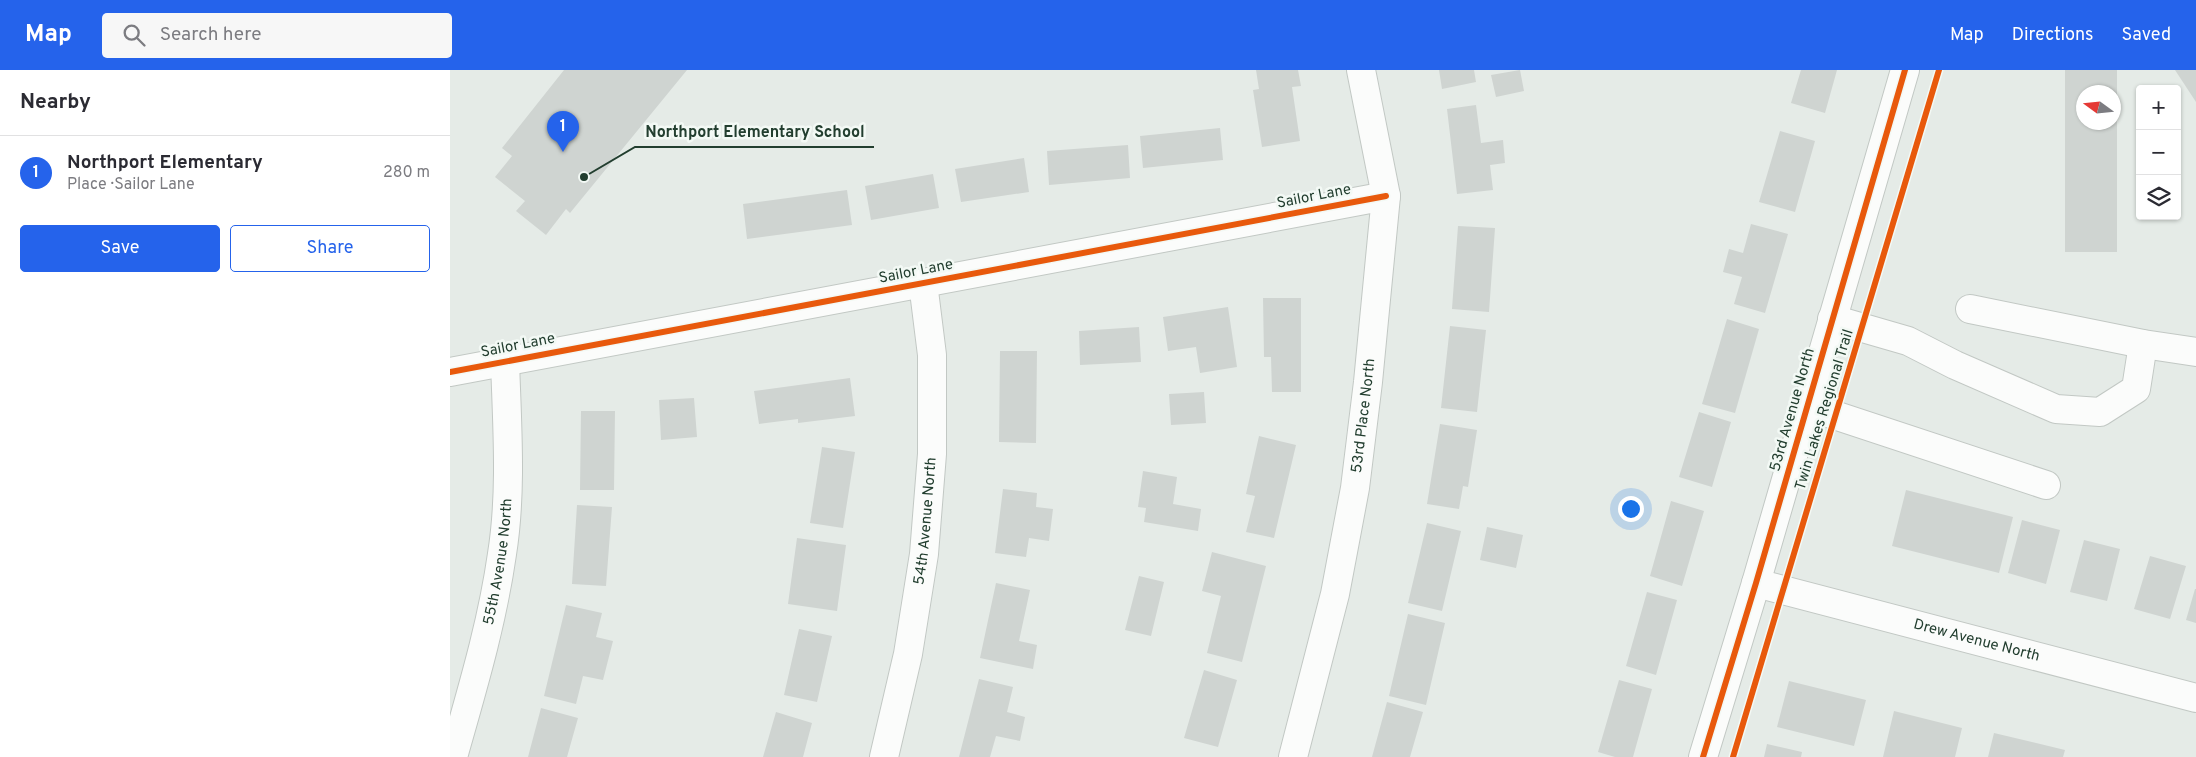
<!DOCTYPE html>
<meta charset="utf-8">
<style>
:root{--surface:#fff;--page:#f7f7f7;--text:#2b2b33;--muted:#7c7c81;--line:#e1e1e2;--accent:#2563eb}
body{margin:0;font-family:Overpass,sans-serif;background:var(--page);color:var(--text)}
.controls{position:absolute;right:15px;top:15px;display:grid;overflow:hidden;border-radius:5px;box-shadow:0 1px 4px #0004}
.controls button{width:45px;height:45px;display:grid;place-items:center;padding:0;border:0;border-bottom:1px solid var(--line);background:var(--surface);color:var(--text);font:25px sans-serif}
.compass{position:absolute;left:1626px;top:15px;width:45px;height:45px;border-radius:50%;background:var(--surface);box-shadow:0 1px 4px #0004;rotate:285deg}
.you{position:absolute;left:1180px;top:438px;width:18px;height:18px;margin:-12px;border:4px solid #fff;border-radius:50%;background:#1a73e8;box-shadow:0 0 0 8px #1a73e833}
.badge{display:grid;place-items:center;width:32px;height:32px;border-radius:50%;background:var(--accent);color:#fff;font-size:16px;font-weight:700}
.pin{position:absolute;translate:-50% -41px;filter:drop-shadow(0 1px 2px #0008)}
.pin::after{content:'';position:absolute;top:26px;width:18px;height:15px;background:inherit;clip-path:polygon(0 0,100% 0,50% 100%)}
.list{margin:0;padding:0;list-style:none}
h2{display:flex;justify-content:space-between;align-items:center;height:65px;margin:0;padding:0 20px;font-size:21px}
h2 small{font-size:16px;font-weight:400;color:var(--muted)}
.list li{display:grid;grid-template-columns:32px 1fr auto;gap:15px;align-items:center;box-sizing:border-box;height:75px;padding:0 20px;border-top:1px solid var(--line)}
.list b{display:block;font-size:19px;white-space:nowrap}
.list p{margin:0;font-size:16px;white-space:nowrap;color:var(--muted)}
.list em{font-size:16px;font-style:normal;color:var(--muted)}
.actions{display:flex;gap:10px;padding:15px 20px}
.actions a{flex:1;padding:11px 0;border:1px solid var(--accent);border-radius:5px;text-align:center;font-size:18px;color:var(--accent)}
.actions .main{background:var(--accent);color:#fff}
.icon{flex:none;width:28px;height:28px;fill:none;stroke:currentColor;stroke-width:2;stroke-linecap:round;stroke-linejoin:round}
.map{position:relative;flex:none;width:1746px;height:687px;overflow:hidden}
header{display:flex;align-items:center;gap:30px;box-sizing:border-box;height:70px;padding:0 25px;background:var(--accent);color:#fff}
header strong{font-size:24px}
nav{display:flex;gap:28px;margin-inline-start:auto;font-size:18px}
.search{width:350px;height:45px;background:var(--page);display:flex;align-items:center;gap:12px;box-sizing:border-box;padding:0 18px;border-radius:5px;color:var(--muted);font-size:19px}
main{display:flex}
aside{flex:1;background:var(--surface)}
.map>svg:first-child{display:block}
.building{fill:#cfd4d1;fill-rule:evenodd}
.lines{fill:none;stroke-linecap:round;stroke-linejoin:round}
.minor-casing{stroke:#c2c8c4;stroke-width:30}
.minor{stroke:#fbfcfb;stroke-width:28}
.cycleway-casing{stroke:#f3f9f5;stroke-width:9}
.cycleway{stroke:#e8590c;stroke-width:6}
.labels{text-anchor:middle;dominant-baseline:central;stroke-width:5;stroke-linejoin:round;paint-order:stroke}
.street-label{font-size:15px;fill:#223e2f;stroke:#f3f9f5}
.leader{fill:none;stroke:#223e2f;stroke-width:2}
.callout-dot{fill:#223e2f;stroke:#f3f9f5;stroke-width:2}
.callout-label{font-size:16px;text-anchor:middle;font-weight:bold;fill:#223e2f;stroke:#f3f9f5;stroke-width:5;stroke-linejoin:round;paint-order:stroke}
</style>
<header>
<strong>Map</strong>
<div class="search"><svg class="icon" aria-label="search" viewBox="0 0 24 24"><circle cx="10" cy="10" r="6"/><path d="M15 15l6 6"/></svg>Search here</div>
<nav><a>Map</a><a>Directions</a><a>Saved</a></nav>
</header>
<main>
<aside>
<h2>Nearby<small></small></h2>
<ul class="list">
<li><span class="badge">1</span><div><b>Northport Elementary</b><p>Place · Sailor Lane</p></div><em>280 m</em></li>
</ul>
<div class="actions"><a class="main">Save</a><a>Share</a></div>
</aside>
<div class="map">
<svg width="1746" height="687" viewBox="0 0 1746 687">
<rect width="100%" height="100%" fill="#e5ebe7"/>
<path class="building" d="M114 0H237L120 143 116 139 96 165 66 141 75 131 45 107 62 86 52 78Z
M806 0H848L851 16 842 17 850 71 812 77 803 20 809 19Z
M989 0H1024L1026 12 992 19Z
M1070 0 1074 21 1046 27 1041 5Z
M1351 0H1387L1375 43 1341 33Z
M1615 0H1667V182H1615ZM1634 22H1664V52H1634Z
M1725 0H1746V32Z
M1026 35 1031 73 1053 70 1055 93 1040 95 1043 120 1007 124 997 39Z
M770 58 773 90 693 98 690 66Z
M1330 61 1365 71 1345 142 1309 132Z
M678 75 680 108 599 115 597 81Z
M574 88 579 122 511 132 505 99Z
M483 104 489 138 421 150 415 116Z
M397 120 402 155 297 169 293 134Z
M1301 154 1338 164 1315 243 1284 234 1292 207 1273 202 1279 179 1293 183Z
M1008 156 1045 158 1039 242 1002 239Z
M813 228H851V322H822L821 287H814Z
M778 237 787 297 750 303 746 277 718 281 713 247Z
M1277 249 1309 259 1285 343 1252 334Z
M1000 256 1036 260 1027 342 991 338Z
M689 257 691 292 630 295 629 261Z
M550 281H587L586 373 549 372Z
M400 308 405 346 348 353V349L309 354 304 321Z
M754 322 756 353 721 355 719 324Z
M244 328 247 367 211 370 209 330Z
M131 341H165L164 420H130Z
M1249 342 1281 352 1262 417 1229 407Z
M990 354 1027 360 1018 417 1013 416 1009 439 977 434Z
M809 366 846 375 824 468 796 462 805 426 796 424Z
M372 377 405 382 393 458 360 453Z
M693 401 727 407 723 434 751 439 748 461 694 452 696 438 688 437Z
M553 419 587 423 586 437 603 439 599 471 579 468 576 487 545 483Z
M1456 420 1563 447 1549 503 1442 476Z
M1221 431 1254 441 1232 516 1200 506Z
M127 435 162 437 156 516 122 514Z
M1572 450 1610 460 1596 514 1558 503Z
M977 453 1011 461 992 541 958 533Z
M1037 457 1073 465 1066 498 1030 490Z
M347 468 396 475 387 541 338 534Z
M1634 470 1670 479 1657 531 1620 522Z
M762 482 816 496 792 592 757 583 771 526 752 521Z
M1700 486 1736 496 1720 549 1684 539Z
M689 506 714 512 701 566 675 560Z
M546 513 580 520 569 571 587 575 583 599 530 588Z
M1745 519H1746V553L1736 550Z
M1197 522 1227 530 1206 605 1176 596Z
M116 535 152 543 146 567 163 571 153 610 133 606 126 634 94 626Z
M958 544 995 553 976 635 939 626Z
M349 559 382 566 367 632 334 625Z
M754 600 787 610 768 677 734 668Z
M529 609 563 617 557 642 575 647 570 671 546 666 540 687H509Z
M1169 610 1202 619 1183 687H1165L1148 682Z
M1339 611 1416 630 1404 676 1327 657Z
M937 632 973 642 960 687H922Z
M91 638 128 648 117 687H78Z
M1444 641 1512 658 1505 687H1433Z
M326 642 362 653 353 687H313Z
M1544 663 1615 680 1613 687H1538Z
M1317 674 1352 682 1351 687H1314Z"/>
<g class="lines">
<g class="minor-casing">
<g id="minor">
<path d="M1520 239 1693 274 1746 282"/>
<path d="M1382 249 1458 271 1505 295 1606 339 1650 342 1686 319 1693 274"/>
<path d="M0 302 936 126"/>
<path d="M1357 336 1596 415"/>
<path id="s1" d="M1306 513 1746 628"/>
<path id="s2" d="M3 687C22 620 42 554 52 484 62 421 57 355 55 291"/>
<path id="s3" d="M434 687 458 584 474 484 482 384V285L473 213"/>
<path id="s4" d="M843 687 885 524 905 418 918 312 936 126 911 0"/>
<path d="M1253 687 1306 513 1455 0"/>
</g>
</g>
<use href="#minor" class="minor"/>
<g class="cycleway-casing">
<path id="cycleway" d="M0 302 936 126
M1253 687 1306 513 1455 0
M1283 687 1489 0"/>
</g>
<use href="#cycleway" class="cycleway"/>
</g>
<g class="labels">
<g class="street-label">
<text transform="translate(864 127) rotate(-11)">Sailor Lane</text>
<text transform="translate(466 202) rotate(-11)">Sailor Lane</text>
<text transform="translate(68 276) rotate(-11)">Sailor Lane</text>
<text transform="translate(1343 340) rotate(-74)">53rd Avenue North</text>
<text transform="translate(1375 340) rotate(-73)">Twin Lakes Regional Trail</text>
<text stroke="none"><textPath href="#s4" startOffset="349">53rd Place North</textPath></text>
<text stroke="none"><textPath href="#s3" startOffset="240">54th Avenue North</textPath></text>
<text stroke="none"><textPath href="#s2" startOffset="201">55th Avenue North</textPath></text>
<text stroke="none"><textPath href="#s1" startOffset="228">Drew Avenue North</textPath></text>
</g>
</g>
<path class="leader" d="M134 107L185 77H424"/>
<circle class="callout-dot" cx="134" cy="107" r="5"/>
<g class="callout-label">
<text x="305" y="67">Northport Elementary School</text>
</g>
</svg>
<div class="controls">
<button>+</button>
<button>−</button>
<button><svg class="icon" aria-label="layers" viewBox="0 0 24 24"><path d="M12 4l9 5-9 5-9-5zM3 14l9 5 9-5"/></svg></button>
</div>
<svg class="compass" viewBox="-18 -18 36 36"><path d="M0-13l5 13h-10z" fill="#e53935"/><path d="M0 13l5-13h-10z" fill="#7c7c81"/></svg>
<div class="you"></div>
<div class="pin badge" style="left:113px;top:82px">1</div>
</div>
</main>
